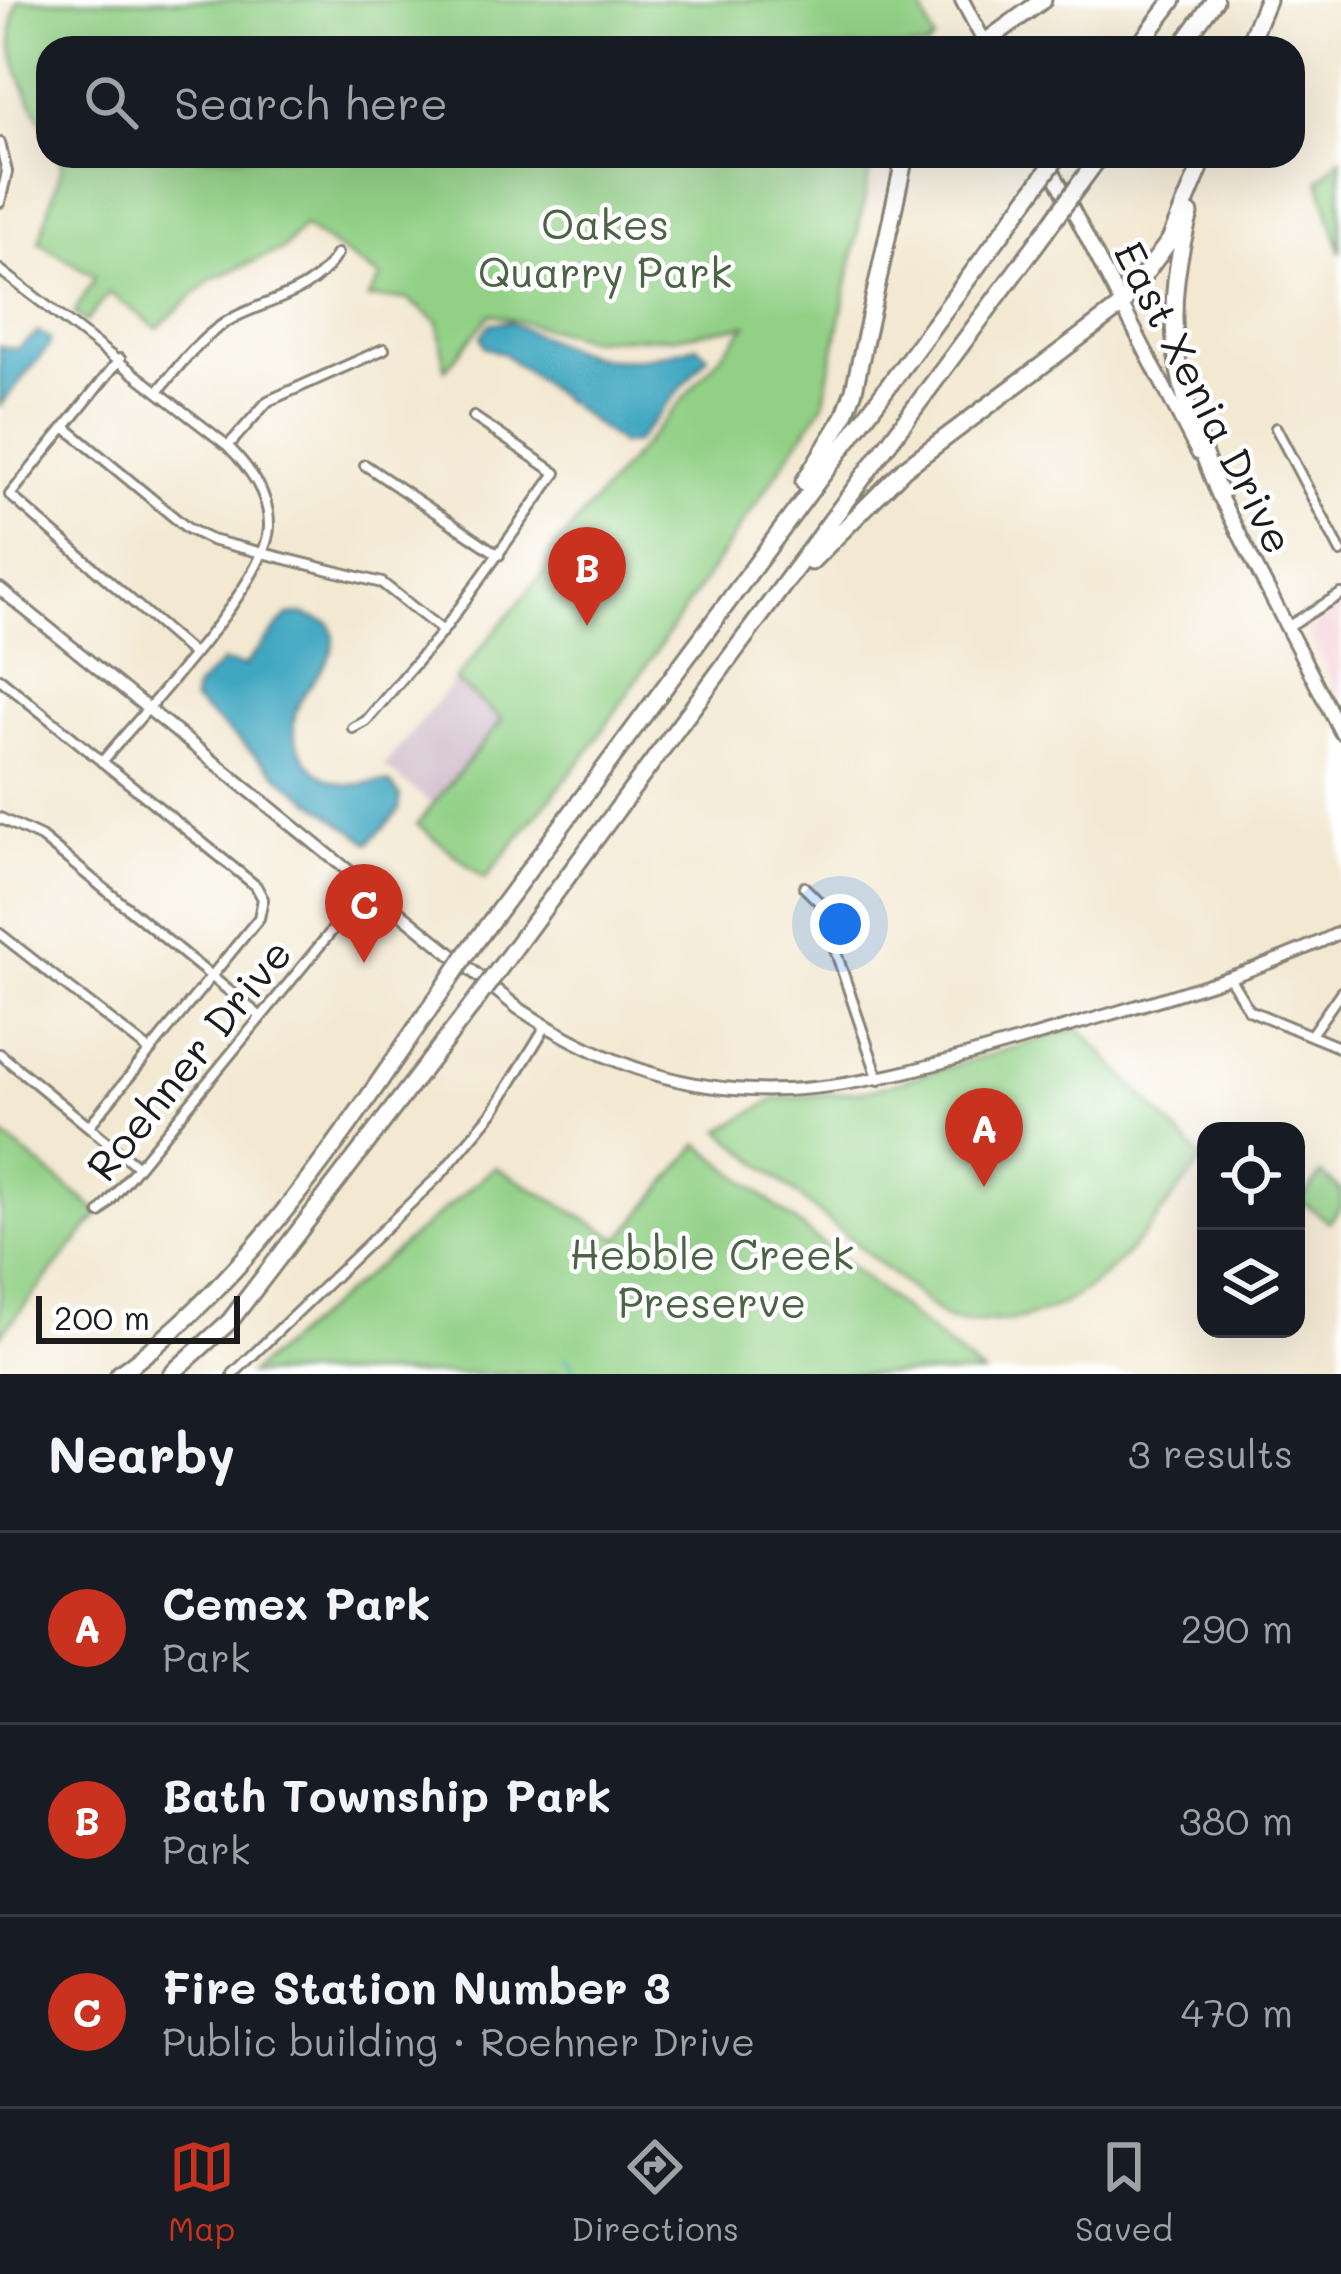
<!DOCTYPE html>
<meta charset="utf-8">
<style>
:root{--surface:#171b24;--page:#20242c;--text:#f1f3f6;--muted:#9ea1a6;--line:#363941;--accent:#c8321e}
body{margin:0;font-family:Mali,sans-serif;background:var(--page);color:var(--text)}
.controls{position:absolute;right:36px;bottom:36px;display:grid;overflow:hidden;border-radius:24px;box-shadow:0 12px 48px #0002}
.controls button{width:108px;height:108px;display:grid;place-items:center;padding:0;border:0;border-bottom:3px solid var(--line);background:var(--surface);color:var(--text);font:60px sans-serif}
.scale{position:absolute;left:36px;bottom:30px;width:204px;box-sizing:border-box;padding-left:12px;border:6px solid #1c1c1c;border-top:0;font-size:33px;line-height:42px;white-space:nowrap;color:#1c1c1c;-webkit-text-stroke:9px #fff;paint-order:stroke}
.you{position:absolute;left:840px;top:924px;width:42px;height:42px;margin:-30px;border:9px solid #fff;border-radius:50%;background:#1a73e8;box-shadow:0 0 0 18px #1a73e833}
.badge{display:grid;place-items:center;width:78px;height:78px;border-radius:50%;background:var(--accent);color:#fff;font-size:39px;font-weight:700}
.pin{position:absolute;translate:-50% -99px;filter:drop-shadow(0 3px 6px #0008)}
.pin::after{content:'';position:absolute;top:63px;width:42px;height:36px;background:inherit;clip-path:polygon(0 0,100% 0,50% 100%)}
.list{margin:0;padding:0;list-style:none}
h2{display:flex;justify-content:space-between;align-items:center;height:156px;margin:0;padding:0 48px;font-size:51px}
h2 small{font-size:39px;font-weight:400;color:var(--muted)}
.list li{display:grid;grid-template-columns:78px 1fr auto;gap:36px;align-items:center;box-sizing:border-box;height:192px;padding:0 48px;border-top:3px solid var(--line)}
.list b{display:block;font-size:45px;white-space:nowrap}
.list p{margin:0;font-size:39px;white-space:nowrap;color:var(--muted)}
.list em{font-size:39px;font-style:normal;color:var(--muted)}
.icon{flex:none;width:66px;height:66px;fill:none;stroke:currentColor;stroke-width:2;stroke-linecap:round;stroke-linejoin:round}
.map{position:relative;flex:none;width:1341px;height:1374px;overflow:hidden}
.search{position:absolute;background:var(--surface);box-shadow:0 12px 48px #0002;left:36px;right:36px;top:36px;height:132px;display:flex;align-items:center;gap:30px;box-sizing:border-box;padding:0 42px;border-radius:36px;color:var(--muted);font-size:45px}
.sheet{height:732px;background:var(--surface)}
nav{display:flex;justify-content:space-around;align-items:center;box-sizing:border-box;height:168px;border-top:3px solid var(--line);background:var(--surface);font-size:33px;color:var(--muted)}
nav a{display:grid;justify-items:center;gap:6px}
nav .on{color:var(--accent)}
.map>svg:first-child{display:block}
.built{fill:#f6cfd8}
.industrial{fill:#d1bdca}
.green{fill:#92d086;stroke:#577651;stroke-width:3}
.water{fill:#41a7c1;stroke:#2e626e;stroke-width:3}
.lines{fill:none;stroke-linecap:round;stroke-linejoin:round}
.stream{stroke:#41a7c1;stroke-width:3}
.minor-casing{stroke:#888276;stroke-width:14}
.secondary-casing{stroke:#888276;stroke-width:16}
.primary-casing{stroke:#888276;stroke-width:18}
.motorway-casing{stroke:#888276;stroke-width:21}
.minor{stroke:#fff;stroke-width:8}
.secondary{stroke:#fff;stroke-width:10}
.primary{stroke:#fff;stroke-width:12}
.motorway{stroke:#fff;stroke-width:15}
.motorway-bridge-casing{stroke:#888276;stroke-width:21;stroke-linecap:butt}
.motorway-bridge{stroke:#fff;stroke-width:15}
.labels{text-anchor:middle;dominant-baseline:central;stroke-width:9;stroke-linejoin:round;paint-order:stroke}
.park-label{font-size:42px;fill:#4b6446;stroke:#fff}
.street-label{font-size:42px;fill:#1c1c1c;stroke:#fff}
</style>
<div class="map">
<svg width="1341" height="1374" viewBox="0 0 1341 1374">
<rect width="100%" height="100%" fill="#fff"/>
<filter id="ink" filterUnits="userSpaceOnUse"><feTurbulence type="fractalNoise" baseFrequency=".00833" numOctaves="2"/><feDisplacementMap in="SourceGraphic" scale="24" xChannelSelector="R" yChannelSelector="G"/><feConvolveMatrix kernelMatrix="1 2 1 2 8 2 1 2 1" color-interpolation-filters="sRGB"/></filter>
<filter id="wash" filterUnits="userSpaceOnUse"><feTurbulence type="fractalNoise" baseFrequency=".004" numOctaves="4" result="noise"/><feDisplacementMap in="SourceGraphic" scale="48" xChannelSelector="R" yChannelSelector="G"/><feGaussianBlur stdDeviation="2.7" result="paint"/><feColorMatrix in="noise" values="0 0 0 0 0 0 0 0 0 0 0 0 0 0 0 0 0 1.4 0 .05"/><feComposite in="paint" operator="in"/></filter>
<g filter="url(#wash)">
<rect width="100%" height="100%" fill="#f3e8d1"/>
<path class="built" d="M1341 607V699L1307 630Z"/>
<path class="industrial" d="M455 680 502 719 433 805 384 766Z"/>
<path class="green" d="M18 0H918L934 40 927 48H48V135C23 82 0 55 18 0Z
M58 156H873L823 405 588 752 485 879 417 824 502 720 455 680 545 571 551 552 747 325 674 337 587 339 491 314 445 370 438 322 407 299 368 298 381 278 303 226 284 249 212 279 157 328 109 293 86 322 74 313 95 277 39 242 62 166Z
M1341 158V253L1319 180Z
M1080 1028 1203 1160C1131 1250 1077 1341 946 1319L721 1131 775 1099 871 1090Z
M0 1133 100 1213 0 1336Z
M699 1144 983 1374H249L495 1167 620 1239Z
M1321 1174 1341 1190V1206L1329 1222 1301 1201Z"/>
<path class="water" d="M509 322C592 360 606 371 697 346L708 356 635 443 621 444 504 354 485 347 481 336 491 323Z
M39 332 50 339 49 346 0 406V346L16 349Z
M302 614 329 623C356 667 262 697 305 758 314 771 327 781 343 784 359 787 374 780 390 783L400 796 399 811 369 843 291 786 193 701 195 689 222 662 244 666 288 615Z"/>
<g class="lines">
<path class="stream" d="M566 1357 577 1374"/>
</g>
</g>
<g filter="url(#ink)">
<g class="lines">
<g class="minor-casing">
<path id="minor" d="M0 143 7 172 0 202
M0 270 228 446C249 468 270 494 269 527 267 584 142 713 102 762
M120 359 10 495 192 653
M160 389C181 363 204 333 235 317 273 298 313 294 337 254
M65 427 187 528 211 540 382 583 443 631
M1276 428 1341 552
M228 446 268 401 384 349
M365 465 499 555
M1287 627 1341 594
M0 679 256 886 263 899 259 918 89 1126
M353 728 366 721 443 631 556 473 474 417
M0 818 41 837 261 1017
M804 887 819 902 879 1080
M0 934 150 1051
M1229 977 1249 1010 1341 1048
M1313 1032 1341 992
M0 1054 138 1167
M100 1213 367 888
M233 1374 441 1174 493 1112 546 1026"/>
</g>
<g class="secondary-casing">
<path id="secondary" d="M0 589 518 1008C718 1140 855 1088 1066 1027 1158 1000 1254 974 1341 932"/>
</g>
<g class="primary-casing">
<path id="primary" d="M962 0 987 47
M1045 156 1198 453
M1215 487 1341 732"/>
</g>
<g class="motorway-casing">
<path id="motorway" d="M977 48 1043 0
M1137 48 1173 0
M1180 48 1215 0
M1247 48 1267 0
M1078 186 1100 156
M1190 214C1157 323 1178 394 1220 495
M804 482 844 417 854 390 905 156
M811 562 905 468 1121 306 1170 240 1205 156
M468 952 1028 198
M496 973 1045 232
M119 1374C255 1276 351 1121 446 985
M171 1374 230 1321 471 1007"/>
</g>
<use href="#minor" class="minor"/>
<use href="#secondary" class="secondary"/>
<use href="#primary" class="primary"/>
<use href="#motorway" class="motorway"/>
<g class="motorway-bridge-casing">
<path id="motorway-bridge" d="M1028 198 1058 156
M1045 232 1078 186
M446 985 468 952
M471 1007 496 973"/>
</g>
<use href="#motorway-bridge" class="motorway-bridge"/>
</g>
</g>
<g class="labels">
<g class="park-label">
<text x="605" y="223">Oakes<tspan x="605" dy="48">Quarry Park</tspan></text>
<text x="712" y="1253">Hebble Creek<tspan x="712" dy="48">Preserve</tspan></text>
</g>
<g class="street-label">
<text transform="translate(1205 397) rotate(63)">East Xenia Drive</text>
<text transform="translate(188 1059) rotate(-51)">Roehner Drive</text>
</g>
</g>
</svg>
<div class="controls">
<button><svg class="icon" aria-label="locate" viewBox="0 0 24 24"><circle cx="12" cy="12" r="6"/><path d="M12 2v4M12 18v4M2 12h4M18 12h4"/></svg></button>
<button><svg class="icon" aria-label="layers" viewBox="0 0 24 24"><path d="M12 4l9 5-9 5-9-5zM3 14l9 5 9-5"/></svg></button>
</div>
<div class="scale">200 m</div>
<div class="you"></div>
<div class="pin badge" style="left:984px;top:1187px">A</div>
<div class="pin badge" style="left:587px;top:626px">B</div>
<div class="pin badge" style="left:364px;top:963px">C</div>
<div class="search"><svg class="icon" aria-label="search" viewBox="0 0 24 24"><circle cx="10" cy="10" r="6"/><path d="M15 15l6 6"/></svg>Search here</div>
</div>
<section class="sheet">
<h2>Nearby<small>3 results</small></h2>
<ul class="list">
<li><span class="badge">A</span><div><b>Cemex Park</b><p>Park</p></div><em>290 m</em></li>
<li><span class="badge">B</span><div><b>Bath Township Park</b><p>Park</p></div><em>380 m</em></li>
<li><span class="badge">C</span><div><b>Fire Station Number 3</b><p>Public building · Roehner Drive</p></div><em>470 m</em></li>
</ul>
</section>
<nav>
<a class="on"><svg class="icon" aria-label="map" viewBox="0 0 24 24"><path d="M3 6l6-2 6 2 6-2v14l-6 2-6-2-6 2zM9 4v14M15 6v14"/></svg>Map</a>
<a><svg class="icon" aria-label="directions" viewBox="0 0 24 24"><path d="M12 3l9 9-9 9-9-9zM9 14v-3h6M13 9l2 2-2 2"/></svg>Directions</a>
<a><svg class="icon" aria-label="saved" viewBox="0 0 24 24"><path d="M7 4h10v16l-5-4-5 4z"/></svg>Saved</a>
</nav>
